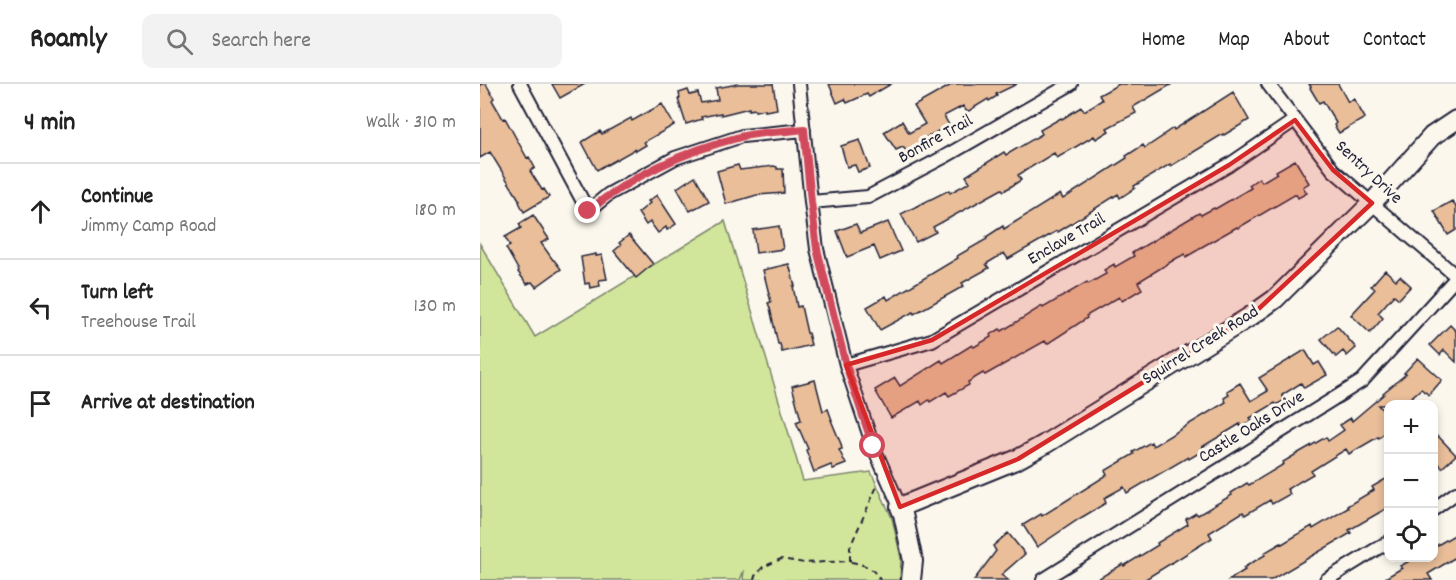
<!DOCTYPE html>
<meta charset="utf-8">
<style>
:root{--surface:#fff;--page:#f2f2f2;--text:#222;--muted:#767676;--line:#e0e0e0}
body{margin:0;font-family:Dekko,sans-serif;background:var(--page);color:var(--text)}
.controls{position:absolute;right:18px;bottom:18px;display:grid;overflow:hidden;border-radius:12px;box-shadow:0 3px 9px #0003}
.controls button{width:54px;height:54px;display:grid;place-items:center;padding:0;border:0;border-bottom:2px solid var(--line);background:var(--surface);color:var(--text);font:30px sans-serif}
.stop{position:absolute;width:18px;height:18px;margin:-14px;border:4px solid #d1495b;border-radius:50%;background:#fff}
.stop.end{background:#d1495b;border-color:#fff;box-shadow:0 2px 6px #0008}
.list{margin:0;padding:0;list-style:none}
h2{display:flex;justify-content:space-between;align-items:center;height:78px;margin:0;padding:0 24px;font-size:26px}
h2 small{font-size:20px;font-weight:400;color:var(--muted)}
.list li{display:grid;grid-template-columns:39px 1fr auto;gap:18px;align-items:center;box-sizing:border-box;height:96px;padding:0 24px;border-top:2px solid var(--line)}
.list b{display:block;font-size:22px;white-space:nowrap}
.list p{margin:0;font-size:20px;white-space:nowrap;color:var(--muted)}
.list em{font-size:20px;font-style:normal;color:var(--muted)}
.icon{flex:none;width:33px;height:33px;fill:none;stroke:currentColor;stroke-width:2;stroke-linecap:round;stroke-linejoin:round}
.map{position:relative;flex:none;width:976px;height:496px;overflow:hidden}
header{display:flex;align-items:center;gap:36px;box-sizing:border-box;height:84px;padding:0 30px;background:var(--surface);border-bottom:2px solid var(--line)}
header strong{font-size:28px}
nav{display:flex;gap:33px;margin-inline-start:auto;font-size:21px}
.search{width:420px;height:54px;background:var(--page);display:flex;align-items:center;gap:15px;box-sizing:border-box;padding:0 21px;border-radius:12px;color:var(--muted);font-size:22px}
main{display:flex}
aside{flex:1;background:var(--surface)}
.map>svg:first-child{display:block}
.green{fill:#d1e69b;stroke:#7a846b;stroke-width:1.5}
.building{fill:#e9be99;stroke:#22223b;stroke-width:1.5}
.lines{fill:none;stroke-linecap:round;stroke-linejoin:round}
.street-casing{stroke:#22223b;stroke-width:16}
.secondary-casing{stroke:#22223b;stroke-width:22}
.path{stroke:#22223b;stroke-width:2;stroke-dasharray:6 4.5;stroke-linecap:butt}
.street{stroke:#fbf7ec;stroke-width:12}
.secondary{stroke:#fbf7ec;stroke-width:18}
.route{stroke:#d1495b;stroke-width:8}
.marked{fill:#d62828;fill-opacity:0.2;stroke:#d62828;stroke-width:4.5;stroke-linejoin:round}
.labels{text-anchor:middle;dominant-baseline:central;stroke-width:6;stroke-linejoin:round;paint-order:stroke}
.street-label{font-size:18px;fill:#22223b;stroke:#fbf7ec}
</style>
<header>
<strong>Roamly</strong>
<div class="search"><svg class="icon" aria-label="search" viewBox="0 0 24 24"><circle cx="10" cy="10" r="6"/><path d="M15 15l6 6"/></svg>Search here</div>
<nav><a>Home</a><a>Map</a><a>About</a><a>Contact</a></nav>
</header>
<main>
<aside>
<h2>4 min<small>Walk · 310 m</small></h2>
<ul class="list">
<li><svg class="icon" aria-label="ahead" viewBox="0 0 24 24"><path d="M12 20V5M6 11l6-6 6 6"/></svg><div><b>Continue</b><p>Jimmy Camp Road</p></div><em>180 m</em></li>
<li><svg class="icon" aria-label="left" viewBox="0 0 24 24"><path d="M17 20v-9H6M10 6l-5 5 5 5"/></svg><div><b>Turn left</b><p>Treehouse Trail</p></div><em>130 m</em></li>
<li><svg class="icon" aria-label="arrive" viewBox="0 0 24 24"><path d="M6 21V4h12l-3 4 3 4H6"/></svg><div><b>Arrive at destination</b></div></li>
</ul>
</aside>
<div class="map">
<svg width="976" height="496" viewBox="0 0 976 496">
<rect width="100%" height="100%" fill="#fbf7ec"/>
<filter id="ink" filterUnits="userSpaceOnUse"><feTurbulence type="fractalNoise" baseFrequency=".0167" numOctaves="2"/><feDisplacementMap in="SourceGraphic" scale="12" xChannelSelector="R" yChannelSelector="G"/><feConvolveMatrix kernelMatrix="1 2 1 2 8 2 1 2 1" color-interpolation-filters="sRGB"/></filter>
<g filter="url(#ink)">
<path class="green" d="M245 137 323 397 391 388 412 434 421 474 420 496H263L264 486 260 496H0V160L55 253Z"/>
<path class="building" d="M0 0H6L14 14 12 16 23 35 25 34 47 74 49 73 55 84 50 87 62 106 64 105 69 113 44 128 39 118 40 117 10 68 0 74Z
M72 0H105L80 14Z
M258 0H293L297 25 285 27V25L275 27V25L269 26V24L241 31V29L221 33 222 35 206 40 198 15 200 14 199 9 208 6 210 11 218 9 221 19 238 16 236 4Z
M349 0H411L389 13 387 10 367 19 365 15 357 19Z
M473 0H537L516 10 517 12 509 17 508 15 487 28 483 22 464 32 469 41 440 57 442 59 427 68 423 63 416 66 404 48 422 37 429 49 445 40 434 22Z
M639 0H692L653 23 656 29 627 44 629 47 616 55 614 52 577 74 574 69 538 91 541 96 524 107 522 105 453 143 456 148 436 158 421 130 469 106 470 109 490 98 486 92 524 68 526 71 562 50 560 46 581 34 582 35 601 23 604 27 622 16 619 11Z
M829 0H858L868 18 874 15 885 34 859 49 854 41 856 39 843 17 839 19 830 4 831 3Z
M753 8 769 36 744 51 743 50 691 82 690 80 654 102 655 104 640 114 638 110 578 148 577 147 528 175 524 169 506 180 509 184 482 199 484 202 434 230 433 228 400 246 387 223 406 212 408 216 478 174 477 172 507 155 506 153 523 142 524 145 580 110 583 115 647 74 646 72 663 61 665 64 683 52V51L693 44 694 46Z
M182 20 194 41 164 58 166 61 156 67 155 65 127 81V80L117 86 102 58 120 47 122 50 151 34 152 37Z
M380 56 390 84 378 88 375 81 367 83 361 62Z
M815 76 829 99 823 103 827 109 818 114 816 110 758 144 757 143 718 165V166L706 173 705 170 697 174 658 198 662 205 642 217 639 213 606 232 607 234 567 260 565 257 505 291 503 289 488 298 489 301 469 312 466 308 450 318 449 316 442 321 440 317 411 334 395 306 415 294 420 302 461 276 463 279 492 261 494 263 511 253 510 251 520 245 522 247 562 222 563 224 607 198 608 200 626 190 624 186 634 180 635 183 654 172 652 169 709 135 719 129 721 131 734 124 735 125 771 104 769 101 779 94 782 98 797 89 796 87Z
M258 81 260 86 294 82 297 83V85H303L304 109 277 111 246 120 237 87Z
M215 92 229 117 210 127 197 104Z
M177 111 196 140 187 146 186 143 178 149 170 138 166 141 158 129 170 119 168 117Z
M972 117 976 123V146L968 151 954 127Z
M53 131 69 155 61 159 73 176H74L81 185 56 203 52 198 47 200 38 188 39 187 26 164 30 162 25 153 41 144 39 140Z
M408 138 421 167 400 176 394 162 367 173 357 147 376 140 380 149Z
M299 142 303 165 276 169 273 146Z
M149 151 173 180 156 194 134 167 141 161 139 159Z
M116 170V172L122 171 127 195 119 196 120 202 110 204 109 199 105 200 101 173Z
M309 180 315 202H313L317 223 321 222 327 249H328L331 261 302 268 300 260H298L290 224 288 219 291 218 283 186Z
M905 186 916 196 920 192 931 202 919 215 914 211 898 229 903 234 890 249 871 231 895 205 891 202Z
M970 241 976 247V278L964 266 960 271 950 261Z
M857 242 876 264 867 272 863 267 856 273 841 255Z
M825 266 834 281 839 278 847 291 824 304 821 299 802 311 805 316 796 321 795 319 770 334 772 336 761 343 760 340 722 363 724 366 709 375 708 373 647 409 644 403 624 414 626 419 599 435 557 463 543 441 561 430 562 432 627 391 625 387 654 370 653 368 671 358 673 362 746 318 744 314 749 311 747 307 760 299 771 317 788 307 779 294Z
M938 274 962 296 949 311 941 305 922 321H898L909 333V345L899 354 898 353 869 370 866 365 831 387 833 390 807 405 810 410 792 420 790 416 765 431 763 428 729 449 732 454 664 496H616L643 480 644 482 678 461 677 459 708 440 706 435 716 429 718 431 752 411 751 409 767 399 769 401 804 380 803 378 820 368 846 353 848 357 864 346 860 341 871 334 872 337 904 310 903 309 926 290 924 289Z
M335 296 343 327 348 325 352 336H351L361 360 362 365 359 366 366 380 353 385 351 381 334 388 326 366 328 365 316 338 321 336 312 302Z
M958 352 976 371 962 384 954 375V356Z
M909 393V423L869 446 871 449 791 496H749L765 486 763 484 785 471 784 469 801 459 802 460 832 442 833 445 868 424 867 422 894 406 892 403Z
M528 449 545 470 521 491 528 496H494L516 467 513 462Z
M976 450V473L948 490 952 496H902L922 484 920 482 935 474H954V463Z"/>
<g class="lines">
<g class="street-casing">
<path id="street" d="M40 0 108 127 129 110 195 74 262 52 324 46
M319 0 331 118 337 165 366 281 393 362 420 423
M788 0 853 86 976 192
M331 118 388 113 464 73 591 0
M366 281 452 256 749 81 815 36
M954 425 976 409
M563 496 882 297 976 194
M846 496 908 458"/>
</g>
<g class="secondary-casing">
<path id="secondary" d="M431 496 433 477 423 430 420 423 538 375 565 360 771 232 795 215 892 119 952 52 976 36"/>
</g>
<path class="path" d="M371 478C383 480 394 484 400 496
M274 496 275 492 283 483 301 475 324 479 370 477V463L398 400"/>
<use href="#street" class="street"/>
<use href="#secondary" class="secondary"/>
</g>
</g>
<g class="lines" filter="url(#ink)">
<path class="route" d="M108 127C152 92 205 67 260 53 278 48 304 48 324 45L331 118 337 165 366 281 393 362"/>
</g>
<path class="marked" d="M815 36 853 86 892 119 771 232 538 375 420 423 366 281 452 256 749 81Z"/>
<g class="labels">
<g class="street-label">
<text transform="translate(456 56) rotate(-29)">Bonfire Trail</text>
<text transform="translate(888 89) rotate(43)">Sentry Drive</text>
<text transform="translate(587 156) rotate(-30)">Enclave Trail</text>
<text transform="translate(721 262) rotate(-32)">Squirrel Creek Road</text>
<text transform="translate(772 344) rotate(-32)">Castle Oaks Drive</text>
</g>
</g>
</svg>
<div class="controls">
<button>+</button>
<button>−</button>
<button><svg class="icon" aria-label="locate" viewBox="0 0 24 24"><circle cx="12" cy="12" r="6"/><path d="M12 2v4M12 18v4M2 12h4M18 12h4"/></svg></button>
</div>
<div class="stop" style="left:393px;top:362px"></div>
<div class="stop end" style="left:108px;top:127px"></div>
</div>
</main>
